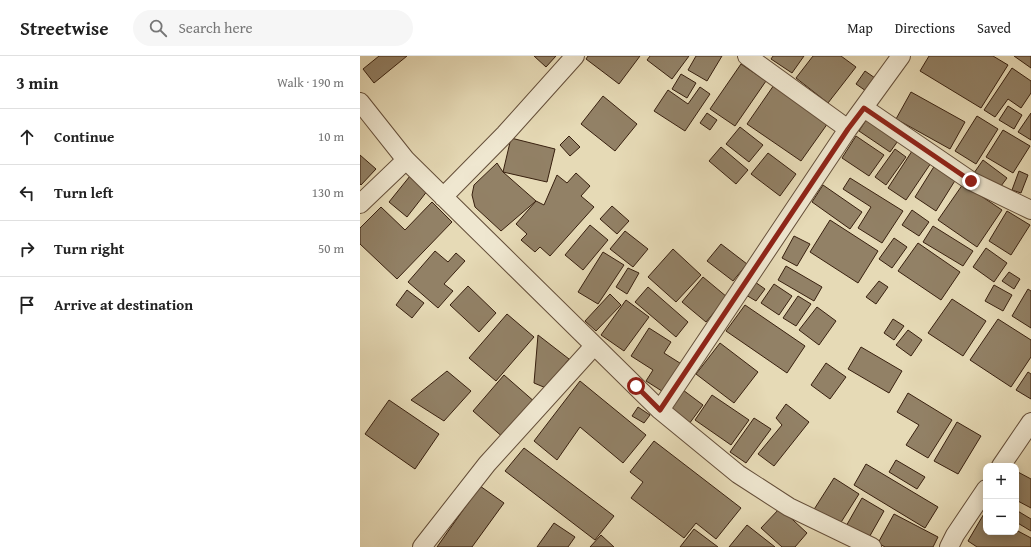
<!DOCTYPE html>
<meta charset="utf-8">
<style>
:root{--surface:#fff;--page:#f6f6f6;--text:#222;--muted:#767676;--line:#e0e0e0}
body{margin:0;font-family:"Gentium Book Plus",serif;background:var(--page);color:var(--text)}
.controls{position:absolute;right:12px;bottom:12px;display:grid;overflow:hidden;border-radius:8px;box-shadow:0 2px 10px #0003}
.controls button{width:36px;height:36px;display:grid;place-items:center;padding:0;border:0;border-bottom:1px solid var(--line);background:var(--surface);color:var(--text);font:20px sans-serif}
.stop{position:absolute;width:12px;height:12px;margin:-9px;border:3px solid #8f2418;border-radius:50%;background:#fff}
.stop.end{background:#8f2418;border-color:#fff;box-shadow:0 1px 4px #0008}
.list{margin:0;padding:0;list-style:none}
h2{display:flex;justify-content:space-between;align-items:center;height:52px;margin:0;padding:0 16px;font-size:17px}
h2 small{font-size:13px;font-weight:400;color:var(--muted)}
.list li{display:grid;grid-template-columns:26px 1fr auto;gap:12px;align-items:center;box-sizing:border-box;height:56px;padding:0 16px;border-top:1px solid var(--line)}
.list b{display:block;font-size:15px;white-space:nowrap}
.list em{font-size:13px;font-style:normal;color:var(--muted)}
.icon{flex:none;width:22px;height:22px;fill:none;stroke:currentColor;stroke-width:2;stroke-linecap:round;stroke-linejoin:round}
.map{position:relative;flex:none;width:671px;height:491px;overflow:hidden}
header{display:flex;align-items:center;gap:24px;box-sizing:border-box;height:56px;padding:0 20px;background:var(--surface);border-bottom:1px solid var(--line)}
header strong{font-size:19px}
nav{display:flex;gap:22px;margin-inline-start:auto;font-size:14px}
.search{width:280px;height:36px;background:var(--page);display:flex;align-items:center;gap:10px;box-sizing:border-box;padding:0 14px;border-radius:22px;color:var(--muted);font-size:15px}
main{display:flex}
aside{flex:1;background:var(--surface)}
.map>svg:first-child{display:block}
.building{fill:#928166;stroke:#38200f}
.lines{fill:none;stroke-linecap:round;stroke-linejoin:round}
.minor-casing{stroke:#644e39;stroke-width:20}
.minor{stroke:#efe7d0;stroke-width:18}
.route{stroke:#8f2418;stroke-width:5}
</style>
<header>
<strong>Streetwise</strong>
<div class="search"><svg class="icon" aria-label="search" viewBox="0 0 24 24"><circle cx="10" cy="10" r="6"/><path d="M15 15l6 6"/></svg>Search here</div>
<nav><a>Map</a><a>Directions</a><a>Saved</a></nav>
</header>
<main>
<aside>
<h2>3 min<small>Walk · 190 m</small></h2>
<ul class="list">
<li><svg class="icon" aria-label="ahead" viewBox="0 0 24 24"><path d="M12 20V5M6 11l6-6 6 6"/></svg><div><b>Continue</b></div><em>10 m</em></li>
<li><svg class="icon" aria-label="left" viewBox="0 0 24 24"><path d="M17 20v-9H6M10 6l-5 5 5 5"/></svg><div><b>Turn left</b></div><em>130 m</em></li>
<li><svg class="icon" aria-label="right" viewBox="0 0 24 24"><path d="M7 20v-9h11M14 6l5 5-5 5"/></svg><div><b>Turn right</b></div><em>50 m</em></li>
<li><svg class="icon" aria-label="arrive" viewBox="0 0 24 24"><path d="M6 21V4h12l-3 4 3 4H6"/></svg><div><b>Arrive at destination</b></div></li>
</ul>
</aside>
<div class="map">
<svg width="671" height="491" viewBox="0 0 671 491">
<rect width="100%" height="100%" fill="#e6dab6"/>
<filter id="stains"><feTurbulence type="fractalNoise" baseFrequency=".005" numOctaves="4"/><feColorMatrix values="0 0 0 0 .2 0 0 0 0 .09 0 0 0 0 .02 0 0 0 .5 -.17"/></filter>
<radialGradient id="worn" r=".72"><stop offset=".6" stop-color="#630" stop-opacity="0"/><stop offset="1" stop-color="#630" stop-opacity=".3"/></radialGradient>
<path class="building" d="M19 0H47L14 27 3 13Z
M174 0H196L186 11Z
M228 0H280L259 28 226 3Z
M290 0H329L312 23 287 4Z
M336 0H362L347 25 328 14Z
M413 0H444L432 17 411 3Z
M453 0H481L496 11 468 47 436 22Z
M569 0H633L648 9 621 52 560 15Z
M654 0H671V12Z
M381 8 406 25 375 70 350 53Z
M652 12 671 25V37L661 52 648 43 635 61 624 54Z
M505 15 515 22 506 35 496 28Z
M321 18 336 27 327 42 312 33Z
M414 29 468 67 441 105 387 68Z
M340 31 350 38 325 75 294 55 308 34 328 48Z
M551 36 605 66 590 93 536 63Z
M243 40 277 68 255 95 221 68Z
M648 50 662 59 654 73 639 64Z
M347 57 357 64 350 74 340 67Z
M671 57V84L658 76Z
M617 60 638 73 616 108 595 95Z
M508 61 540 82 530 96 499 75Z
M380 71 403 89 389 106 366 88Z
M643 74 670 90 653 117 626 101Z
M209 80 220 91 210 100 200 89Z
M496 80 524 99 509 120 482 102Z
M151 82 195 93 187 126 143 116Z
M361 91 388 114 376 128 349 105Z
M554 92 573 104 546 144 528 132Z
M535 93 546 101 526 129 515 121Z
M408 97 436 118 420 140 391 118Z
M0 99 16 113 1 129 0 128Z
M623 104 647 122 638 134 614 117Z
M137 107 143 116 176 145 141 175 115 151 112 139 114 129Z
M575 109 596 123 576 155 555 141Z
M659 115 668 119 661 137 652 134Z
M216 117 230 130 221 140 234 151 190 200 180 191 175 196 161 184 167 178 156 168 176 145 184 149 197 119 207 127Z
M50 120 68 134 47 161 29 146Z
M490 122 543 155 522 187 498 172 511 151 483 133Z
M603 128 642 154 617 191 578 164Z
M463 129 502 156 490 173 452 146Z
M72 146 92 166 37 223 0 188V172L21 151 45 174Z
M252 150 269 165 257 178 240 163Z
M552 154 569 166 559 180 542 169Z
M647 155 670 169 651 199 629 185Z
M470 164 518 195 498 227 450 196Z
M230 169 248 184 223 214 205 199Z
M573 170 613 195 603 210 563 186Z
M265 175 288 193 273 211 250 193Z
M434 180 450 188 437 210 422 202Z
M534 182 547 191 532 212 519 203Z
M558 187 600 216 581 244 538 215Z
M361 188 387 208 373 225 347 205Z
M626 192 647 207 634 226 613 211Z
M313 193 341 219 316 246 288 221Z
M75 195 88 206 96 197 105 205 84 228 93 235 78 252 48 226Z
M243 196 264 209 238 248 218 236Z
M426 210 462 231 454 245 418 224Z
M268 212 279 217 267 238 256 231Z
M649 216 660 223 654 233 642 225Z
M343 221 367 241 346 266 322 246Z
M519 225 528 231 516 248 506 241Z
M395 226 405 233 396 245 386 239Z
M414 228 432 240 419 259 401 247Z
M634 229 652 239 643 255 625 245Z
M108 230 136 257 119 276 90 249Z
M288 231 328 266 316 281 275 246Z
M668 233 671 235V272L652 260Z
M47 234 64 247 52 262 36 249Z
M250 238 261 249 236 275 225 265Z
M438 240 451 248 436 270 423 262Z
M592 243 626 265 603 300 568 277Z
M266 244 289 261 264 295 241 279Z
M385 249 445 290 427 317 366 275Z
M457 251 476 265 459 289 439 274Z
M147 258 174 281 136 325 109 302Z
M533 263 544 270 534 284 524 277Z
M638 263 671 284V301L651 331 610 304Z
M289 272 311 286 304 297 323 309 305 337 286 325 293 314 271 300Z
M548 274 562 284 551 300 536 289Z
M178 279 209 303 186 332 174 327Z
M360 287 398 316 374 347 336 318Z
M501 291 542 315 529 337 488 313Z
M466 307 486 321 470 343 451 329Z
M87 315 111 335 84 365 51 344Z
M668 316 671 318V343L656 334Z
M144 319 176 347 145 383 113 355Z
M220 325 286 379 263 407 220 371 197 404 174 385Z
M323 334 343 349 329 368 309 353Z
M548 337 592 364 568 402 546 389 559 369 537 356Z
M352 339 389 364 371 389 335 364Z
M29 344 79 378 55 413 5 378Z
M426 348 449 366 414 410 398 398 422 369 416 362Z
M278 351 290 359 284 367 272 360Z
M394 362 411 373 386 407 370 396Z
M597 366 621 380 598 418 574 405Z
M294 385 381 452 356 483 336 467 324 482 271 442 283 426 270 416Z
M164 392 254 460 235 484 145 415Z
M536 404 565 421 557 433 529 416Z
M506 408 578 451 565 472 494 429Z
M656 415 671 423V452L656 444Z
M474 422 499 438 478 471 453 455Z
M120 430 144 447 112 491H77Z
M502 442 524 455 507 485 485 472Z
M420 452 447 477 435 491H422L401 472Z
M656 454 671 463V475L656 466Z
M625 456 626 476H656V474L671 482V491H617L608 485Z
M534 458 578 481 573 491H525L518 487Z
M194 467 215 481 208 491H177Z
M387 469 415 491H369Z
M334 473 358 491H320Z
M241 479 254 491H230Z"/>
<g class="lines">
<g class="minor-casing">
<path id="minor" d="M387 0 488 73
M0 46 46 104 300 354 378 418 429 451 512 491
M504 52 611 125 671 154
M83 141 145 78 215 0
M0 148 46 104
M300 354 488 73 541 0
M641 410 671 366
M62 491 127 408 234 290
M589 491 595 479 626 433"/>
</g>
<use href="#minor" class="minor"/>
</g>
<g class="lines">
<path class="route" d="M276 330 300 354 488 73 504 52 611 125"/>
</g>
<rect width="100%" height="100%" filter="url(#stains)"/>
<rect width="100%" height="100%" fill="url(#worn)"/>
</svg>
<div class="controls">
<button>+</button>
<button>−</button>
</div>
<div class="stop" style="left:276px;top:330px"></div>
<div class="stop end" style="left:611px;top:125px"></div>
</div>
</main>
